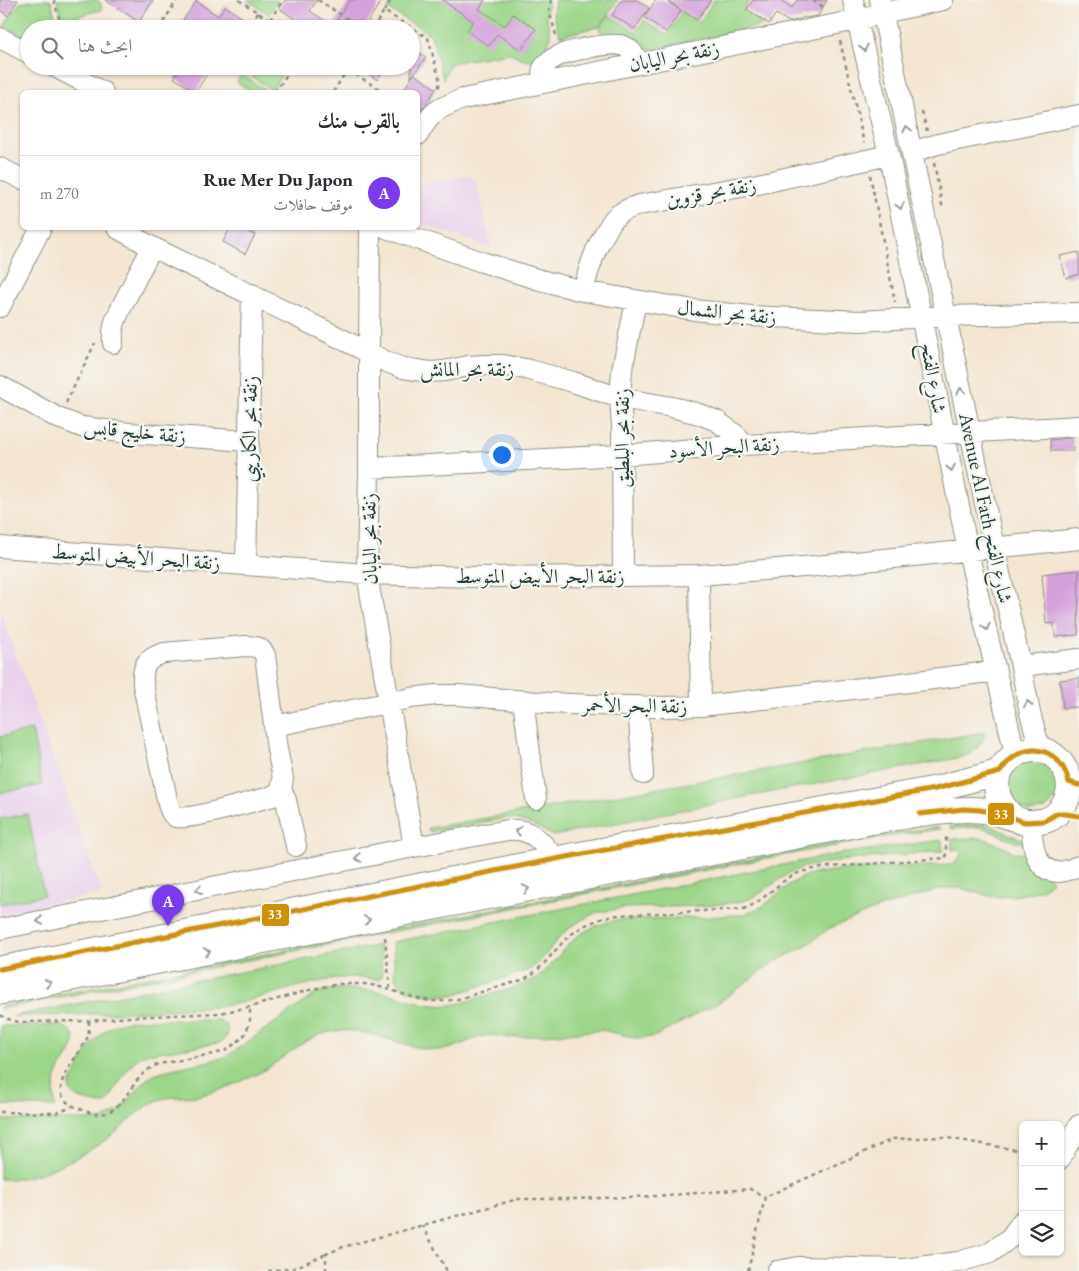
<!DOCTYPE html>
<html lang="ar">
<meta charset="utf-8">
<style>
:root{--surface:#fff;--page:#f7f7f7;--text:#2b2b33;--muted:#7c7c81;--line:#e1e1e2;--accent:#7c3aed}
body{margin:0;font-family:"EB Garamond",Amiri,serif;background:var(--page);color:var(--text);direction:rtl}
.controls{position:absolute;right:15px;bottom:15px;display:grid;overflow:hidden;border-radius:8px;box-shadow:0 1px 4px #0004}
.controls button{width:45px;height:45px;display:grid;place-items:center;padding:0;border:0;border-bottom:1px solid var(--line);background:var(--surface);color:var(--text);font:25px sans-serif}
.you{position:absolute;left:501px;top:454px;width:18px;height:18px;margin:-12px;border:4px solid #fff;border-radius:50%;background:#1a73e8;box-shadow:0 0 0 8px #1a73e833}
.badge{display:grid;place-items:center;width:32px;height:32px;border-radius:50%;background:var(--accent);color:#fff;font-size:16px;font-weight:700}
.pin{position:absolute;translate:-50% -41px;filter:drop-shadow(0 1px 2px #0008)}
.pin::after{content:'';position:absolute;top:26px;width:18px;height:15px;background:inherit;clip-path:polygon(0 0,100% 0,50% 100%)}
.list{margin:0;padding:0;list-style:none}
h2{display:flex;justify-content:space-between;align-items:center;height:65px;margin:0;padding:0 20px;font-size:21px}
h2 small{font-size:16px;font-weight:400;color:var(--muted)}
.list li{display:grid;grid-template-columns:32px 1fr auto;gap:15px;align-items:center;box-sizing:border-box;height:75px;padding:0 20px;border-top:1px solid var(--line)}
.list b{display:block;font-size:19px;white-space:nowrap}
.list p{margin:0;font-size:16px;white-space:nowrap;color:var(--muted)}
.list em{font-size:16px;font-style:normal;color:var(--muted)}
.icon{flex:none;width:28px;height:28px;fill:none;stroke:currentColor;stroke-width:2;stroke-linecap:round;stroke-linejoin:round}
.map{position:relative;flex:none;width:1079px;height:1271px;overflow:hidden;direction:ltr}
.search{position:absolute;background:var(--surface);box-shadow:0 1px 4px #0004;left:20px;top:20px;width:400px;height:55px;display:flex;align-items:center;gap:12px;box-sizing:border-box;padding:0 18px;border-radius:28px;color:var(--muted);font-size:19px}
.panel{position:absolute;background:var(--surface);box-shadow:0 1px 4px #0004;left:20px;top:90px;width:400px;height:140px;border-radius:8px;direction:rtl}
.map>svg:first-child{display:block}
.built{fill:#ead1ec}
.green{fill:#9cd689;stroke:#5e8a5e}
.building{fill:#d5a0db}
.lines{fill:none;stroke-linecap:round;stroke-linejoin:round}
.minor-casing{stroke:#8a9182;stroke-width:22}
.major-casing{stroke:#8a9182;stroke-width:27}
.path{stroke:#8a9182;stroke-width:2.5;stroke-dasharray:4 4;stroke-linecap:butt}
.minor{stroke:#fff;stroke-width:20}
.major{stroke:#fff;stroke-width:25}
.bus-1-casing{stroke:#f6f6f2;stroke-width:9}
.bus-1{stroke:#cc910a;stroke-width:5}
.oneway{stroke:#8f9e9a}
.labels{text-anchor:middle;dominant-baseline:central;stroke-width:4.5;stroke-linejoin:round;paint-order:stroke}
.street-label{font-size:20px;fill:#1f3d34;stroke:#f6f6f2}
.line-badge{stroke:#f6f6f2;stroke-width:2}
.badge-label{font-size:14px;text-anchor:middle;font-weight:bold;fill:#fff}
</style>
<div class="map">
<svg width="1079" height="1271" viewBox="0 0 1079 1271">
<rect width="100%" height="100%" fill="#f6f6f2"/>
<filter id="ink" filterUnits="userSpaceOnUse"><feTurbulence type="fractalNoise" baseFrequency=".02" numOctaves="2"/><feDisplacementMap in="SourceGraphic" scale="10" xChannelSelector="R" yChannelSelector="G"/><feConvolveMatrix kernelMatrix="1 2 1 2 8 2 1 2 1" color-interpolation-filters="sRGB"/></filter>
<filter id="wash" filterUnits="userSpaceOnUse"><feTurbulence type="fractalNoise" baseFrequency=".0096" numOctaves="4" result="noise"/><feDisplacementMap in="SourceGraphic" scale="20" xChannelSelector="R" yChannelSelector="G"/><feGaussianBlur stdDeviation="1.12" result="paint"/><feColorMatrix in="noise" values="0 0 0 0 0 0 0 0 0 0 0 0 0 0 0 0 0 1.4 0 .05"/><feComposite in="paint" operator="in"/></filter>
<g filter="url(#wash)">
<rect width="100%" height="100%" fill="#f4e5d1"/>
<path class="built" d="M467 175 476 181 492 248 418 223V185Z
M0 610 102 893 0 914Z"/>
<path class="green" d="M37 0H51L56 20 33 24 30 29H29V31L25 37 4 26 20 3Z
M57 0H96L100 2 102 10 62 20Z
M247 0H278L269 14Z
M393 0H548L546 15 551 37 537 65 510 53 451 63 443 79 431 35 388 9Z
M555 0H618L600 26 560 36 553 13Z
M714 0H750L743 11 764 25 638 52 613 41 599 30 609 15 636 32 644 20 667 35 682 12 699 23Z
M260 66H287L272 90 252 77Z
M241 74 268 92H252L237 82Z
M32 730 42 785 0 793V737Z
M985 732C981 747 976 751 963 757L750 796 553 836C538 827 524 820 507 818L429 832 428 828Z
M1032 760 1049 765 1058 779 1057 797 1046 809 1029 812 1014 804 1007 780 1011 772Z
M28 814 44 895 0 904V819Z
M983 824C999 827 1011 838 1027 840L1028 843 1015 842 984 828 979 827 951 829 950 826Z
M939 827 940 829 884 837 768 858 0 1009V1006L832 843 884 834Z
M980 838 989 840 1013 852 1029 855 1052 881 1048 885 1040 890 1020 895 1000 897 989 896 960 888H949L937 890 879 908 828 929 807 945 771 964 721 1001 660 1034 652 1037 635 1038 603 1030 507 1038C475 1028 464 1051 435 1050 401 1048 367 1025 331 1032 305 1036 285 1058 263 1071 250 1078 235 1084 222 1089 213 1092 205 1095 196 1096 181 1098 166 1095 152 1103 137 1111 125 1126 111 1136 84 1156 35 1182 0 1179V1120H101L118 1112 147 1079 154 1074 163 1071 214 1060 226 1057 314 995C326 989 335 989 347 989 360 989 372 990 385 993 409 998 426 1008 452 1005 463 1003 474 999 485 996 504 990 525 987 541 974 553 965 561 951 572 941 584 929 601 924 616 920L710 917 744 914 763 906 772 899 787 886 801 878 807 875 838 870 949 865 956 862 961 854 959 849 952 850V839Z
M942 840 943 851 838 861 804 867 789 873 759 894 749 899 739 902 703 906 624 908 595 913 575 924 566 931 558 939 540 962 529 970 453 995 433 996 410 991 401 986 395 977 393 942 838 854Z
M380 945 382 975 381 978C376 981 372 978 366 978 353 976 340 978 328 980 291 986 256 1001 219 1007L74 1015 14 1016Z
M136 1020H219C230 1025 231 1037 219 1043L146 1054C129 1060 118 1085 109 1100 106 1103 106 1104 102 1104 95 1104 74 1098 71 1092 69 1089 70 1088 70 1084 87 1053 96 1023 136 1020Z
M59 1025C91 1035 64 1057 57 1075 53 1086 54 1096 55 1107L0 1105V1026Z"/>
<g id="blocks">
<path class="building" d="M0 0H18L8 16 0 10Z
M105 0H153L139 22Z
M285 0H317L310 11 333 26 350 0H382L363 29H298L302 24 279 8Z
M442 0H485L479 9 505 26 513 14 536 29 521 50 497 34 489 46 467 31 473 21Z
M622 0H637L649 8 635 29 612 15Z
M656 0H665L681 11 666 32 644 17Z
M667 0H711L697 20Z
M753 0H780L792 8 797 0H827L818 16 805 18 803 17 801 19 789 22 776 14 769 24 747 9Z
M196 1 218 16 225 6 247 21 242 29H177Z
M411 47 426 57 411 78Z
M181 66H212L196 92 174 78Z
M357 66H386L377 80Z
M414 74 436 89 426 104 418 113V92H402Z
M230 228H240L255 235 245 254 223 242Z
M1079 252V274L1066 278 1060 256Z
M1072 438 1073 451H1051L1050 440Z
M1079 570 1078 635 1055 637 1054 623 1046 624 1042 574Z
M1079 678V707L1063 708 1060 680Z"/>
</g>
</g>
<g filter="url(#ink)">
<use href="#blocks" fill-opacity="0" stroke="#8a9182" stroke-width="1"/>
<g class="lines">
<g class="minor-casing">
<path id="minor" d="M853 0 857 20 889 155 968 551 1013 745 1014 755
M880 0 994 547 1021 666 1030 713 1038 742 1042 751
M0 38 29 53
M53 66 103 92
M543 82C542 77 541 72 544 67 547 63 551 59 556 57 567 51 613 41 624 46 631 49 636 57 640 63
M418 135C431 111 438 108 463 99L857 20 883 13 943 0
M912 152 938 144 1079 115
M0 168 22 179
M117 228 152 247 332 334 389 363 403 368 430 372 445 371 468 366 485 365H503L526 369 573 382 620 398 672 407 699 414 717 421 736 435 743 445
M370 228 369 352V468L367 574 414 847
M386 228 482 262 540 280 583 291 694 310 751 316 860 321 946 316 1079 313
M583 291C589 268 595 248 608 228 611 222 615 216 621 213 626 209 633 207 639 205L758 184 889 155
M0 307 41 228
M113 343C112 329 114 323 120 310L152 247
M0 386 58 418 82 427 129 433 249 441
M369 468 622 455 743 445 1079 426
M0 547 367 574 475 577 623 576 699 575 816 566 1079 539
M246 565 252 294
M699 575 701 706
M623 576 622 426 620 398 622 370 636 301
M246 646C256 647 260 646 265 655L277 749 283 778 281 790 273 796C257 800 188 821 176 817 171 815 170 809 168 804L143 685C142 666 145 659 164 653Z
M1021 666 1079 659
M523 700 536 799
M638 706 643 774
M274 726 411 698 436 695H459L549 703 594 705 664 707 701 706 862 688 996 671
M281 790 286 800 296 846
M1031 822C1032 840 1033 873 1060 872 1066 871 1073 868 1079 866
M0 929 414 847 508 830C533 828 541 842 556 859
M1060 1159 1079 1125
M777 1271 798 1267 904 1269 958 1262 990 1253 1010 1238 1023 1220"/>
</g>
<g class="major-casing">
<path id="major" d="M0 969 556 859 935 789 1000 772
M0 992 869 822C903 817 946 807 980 810 991 811 1002 814 1013 818 1017 819 1020 821 1024 822 1029 823 1037 822 1043 821 1057 818 1067 804 1069 791 1070 782 1068 773 1063 766 1035 722 964 775 1014 818"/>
</g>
<path class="path" d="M54 0 62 29
M239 0 283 29
M318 0 363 29
M551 0 549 11 557 38
M813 0 826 9
M384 11 391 0
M270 20 283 0
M159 29 177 0
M247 29 258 12
M373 29 384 11 428 38 440 81 438 90
M840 41 864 143
M342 66 384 92
M275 92 293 66
M333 92 350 66
M922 112 927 131
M934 163 943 210
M870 175 895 302
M66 403 95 343
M385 937 390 988
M0 1015 8 1019 18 1022 89 1021 129 1017 220 1013 250 1007 313 989 338 984H365L377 986 419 999 432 1001H445L458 999 522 980C544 969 551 953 568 937 583 924 600 918 619 915L744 909C765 901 778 881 798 873 815 867 841 866 859 865 888 862 917 860 946 858V834
M89 1021C89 1026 89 1031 88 1036 79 1059 37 1094 80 1109 86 1111 92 1114 98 1114 119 1115 128 1090 140 1077 145 1071 152 1067 159 1064L214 1054 227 1050 242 1038 246 1033 250 1020V1007
M0 1112 56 1113 67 1109 71 1106
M422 1225 447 1271
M268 1271 294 1268 326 1254
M326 1271V1254L343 1247 518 1199H574L656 1196 750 1189 765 1197
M748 1271 765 1197 893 1139 942 1137 1023 1151"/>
<use href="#minor" class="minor"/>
<use href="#major" class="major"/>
<g class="bus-1-casing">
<path id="bus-1" d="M920 814 963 809 980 810 997 813 1025 822 1044 821 1058 813 1079 816
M0 969 556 859 935 789 1000 772C1021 739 1059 744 1069 782L1079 785"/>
</g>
<use href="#bus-1" class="bus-1"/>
</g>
<defs><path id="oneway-chevron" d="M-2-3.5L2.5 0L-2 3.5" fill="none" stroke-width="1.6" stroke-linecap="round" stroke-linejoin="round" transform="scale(1.25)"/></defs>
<g class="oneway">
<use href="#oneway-chevron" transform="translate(864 48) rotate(75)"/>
<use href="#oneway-chevron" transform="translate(907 129) rotate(-102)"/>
<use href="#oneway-chevron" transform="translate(900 206) rotate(78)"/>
<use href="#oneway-chevron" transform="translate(961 391) rotate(-101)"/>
<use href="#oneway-chevron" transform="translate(951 468) rotate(78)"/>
<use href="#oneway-chevron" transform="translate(986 627) rotate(77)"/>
<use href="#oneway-chevron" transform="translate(1028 704) rotate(-101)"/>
<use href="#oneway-chevron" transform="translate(518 831) rotate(-173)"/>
<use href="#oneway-chevron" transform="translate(358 858) rotate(169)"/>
<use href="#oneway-chevron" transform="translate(526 889) rotate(-11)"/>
<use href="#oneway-chevron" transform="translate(199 890) rotate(169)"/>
<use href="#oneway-chevron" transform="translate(367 920) rotate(-11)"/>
<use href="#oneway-chevron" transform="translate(40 921) rotate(169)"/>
<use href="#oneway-chevron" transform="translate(207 952) rotate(-11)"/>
<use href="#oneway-chevron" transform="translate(48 983) rotate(-11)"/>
</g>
</g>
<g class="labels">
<g class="street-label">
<text transform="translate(674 56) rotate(-11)">زنقة بحر اليابان</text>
<text transform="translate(711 192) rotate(-10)">زنقة بحر قزوين</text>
<text transform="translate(727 312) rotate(6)">زنقة بحر الشمال</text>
<text x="467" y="369">زنقة بحر المانش</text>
<text transform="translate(934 378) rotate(80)">شارع الفتح</text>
<text transform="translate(249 429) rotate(-89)">زنقة بحر الكاريبي</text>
<text transform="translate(135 431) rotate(6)">زنقة خليج قابس</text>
<text transform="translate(622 438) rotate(-90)">زنقة بحر البلطيق</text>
<text transform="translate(724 447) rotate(-4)">زنقة البحر الأسود</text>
<text transform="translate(986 508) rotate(78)">Avenue Al Fath شارع الفتح</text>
<text transform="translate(369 539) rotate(-91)">زنقة بحر اليابان</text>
<text transform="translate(136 557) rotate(4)">زنقة البحر الأبيض المتوسط</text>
<text x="540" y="576">زنقة البحر الأبيض المتوسط</text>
<text transform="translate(635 705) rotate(1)">زنقة البحر الأحمر</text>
</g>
</g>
<g class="line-badge">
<rect x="987" y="802" width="28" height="24" rx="5" fill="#cc910a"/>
<rect x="261" y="903" width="29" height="24" rx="5" fill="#cc910a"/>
</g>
<g class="badge-label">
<text x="1001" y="819">33</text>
<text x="275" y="919">33</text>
</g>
</svg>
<div class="controls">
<button>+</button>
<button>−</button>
<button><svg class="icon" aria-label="layers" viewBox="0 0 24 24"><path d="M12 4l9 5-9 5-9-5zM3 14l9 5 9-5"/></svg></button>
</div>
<div class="you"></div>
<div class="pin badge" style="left:168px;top:926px">A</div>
<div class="search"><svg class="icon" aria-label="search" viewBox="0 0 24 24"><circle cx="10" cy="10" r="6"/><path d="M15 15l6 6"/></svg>ابحث هنا</div>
<section class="panel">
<h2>بالقرب منك<small></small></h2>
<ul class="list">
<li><span class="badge">A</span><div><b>Rue Mer Du Japon</b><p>موقف حافلات</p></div><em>270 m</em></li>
</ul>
</section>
</div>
